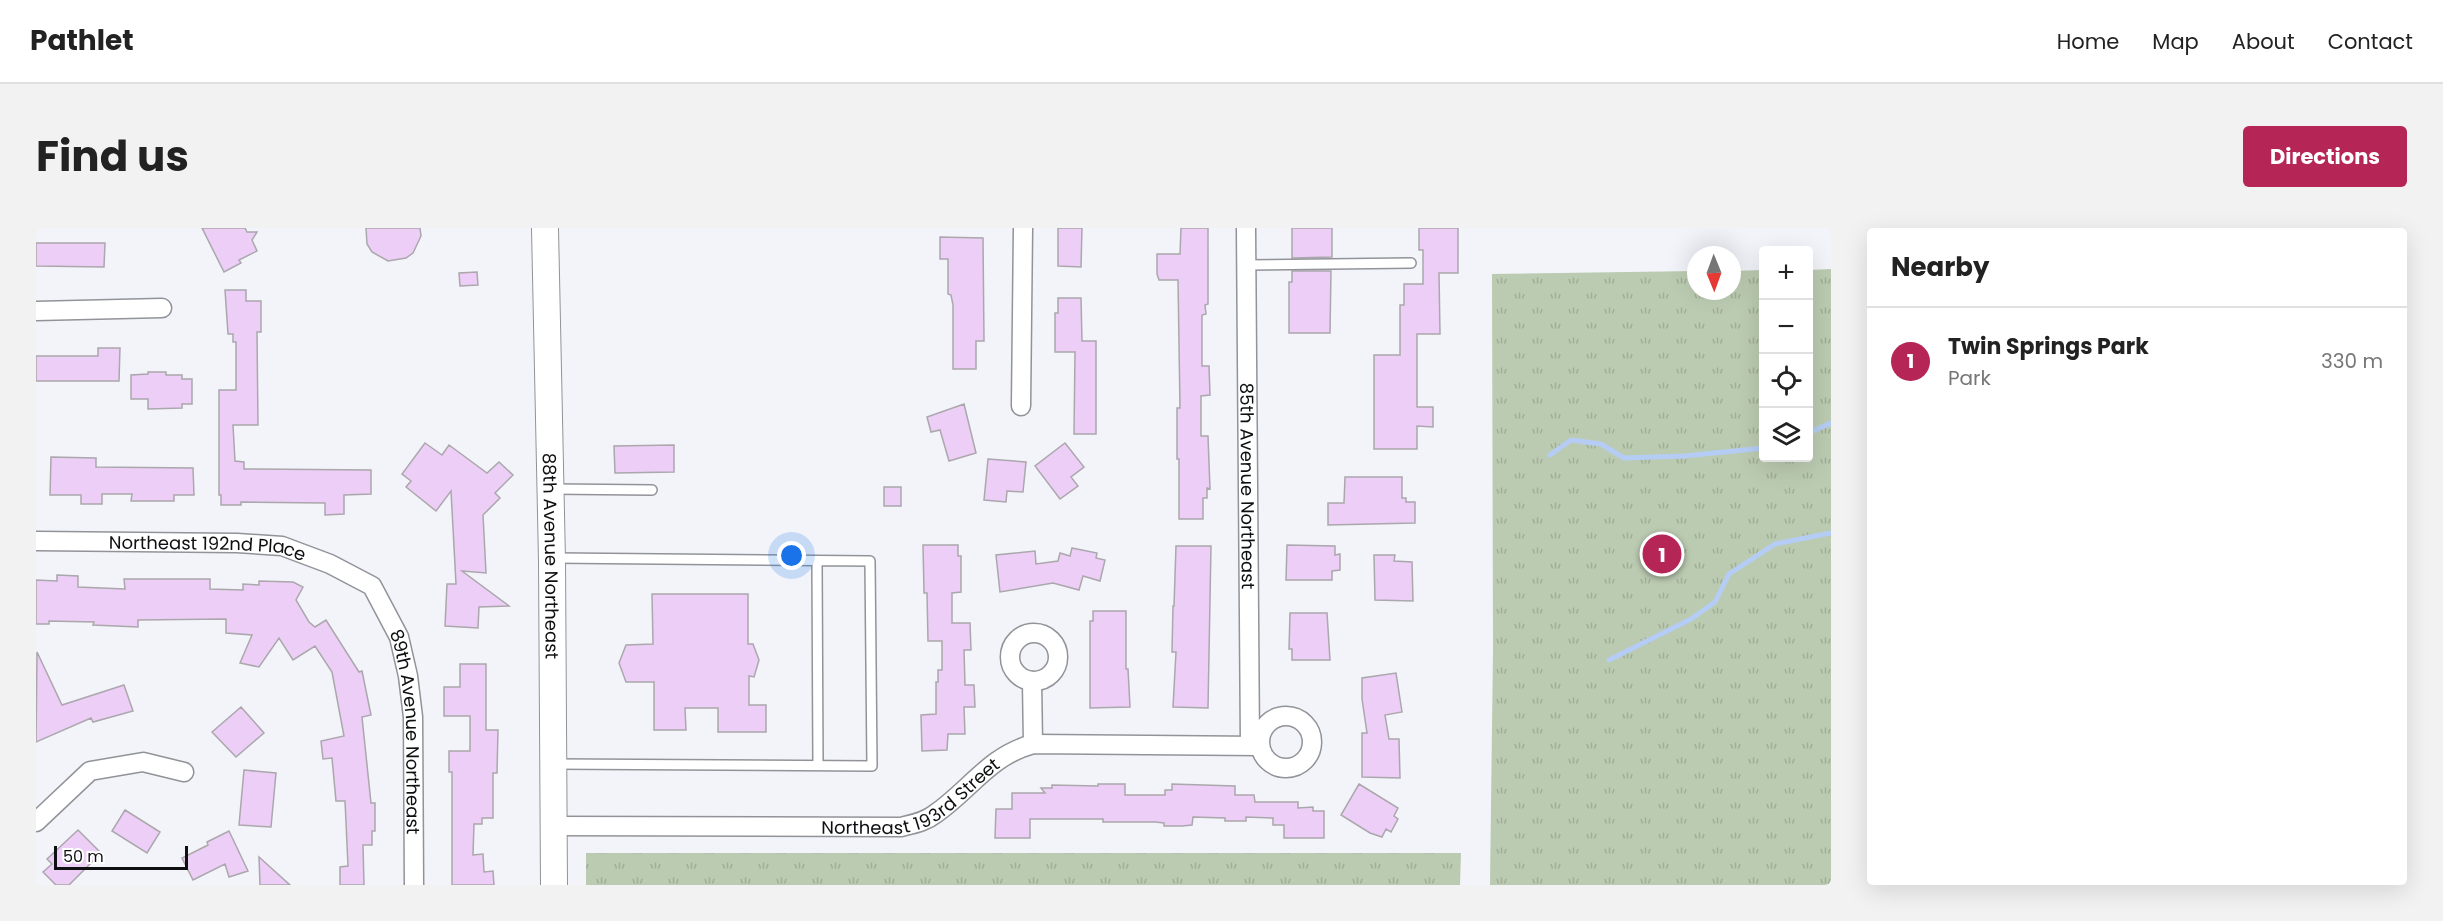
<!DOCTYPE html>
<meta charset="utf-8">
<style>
:root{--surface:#fff;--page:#f2f2f2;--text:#222;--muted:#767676;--line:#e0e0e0;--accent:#b52556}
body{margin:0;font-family:Poppins,sans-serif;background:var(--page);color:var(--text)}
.controls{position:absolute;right:18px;top:18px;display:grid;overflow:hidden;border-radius:6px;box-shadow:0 6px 24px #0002}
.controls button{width:54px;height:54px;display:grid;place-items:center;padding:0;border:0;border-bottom:2px solid var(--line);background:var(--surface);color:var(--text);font:30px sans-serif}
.compass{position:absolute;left:1651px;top:18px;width:54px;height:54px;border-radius:50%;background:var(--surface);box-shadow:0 6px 24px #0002;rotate:179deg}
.scale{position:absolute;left:18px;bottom:15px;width:134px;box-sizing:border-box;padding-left:6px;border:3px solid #0e0f11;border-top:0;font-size:16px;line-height:21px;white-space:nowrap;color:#0e0f11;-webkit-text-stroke:4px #fff;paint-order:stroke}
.you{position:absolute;left:756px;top:328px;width:21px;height:21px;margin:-15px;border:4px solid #fff;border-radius:50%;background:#1a73e8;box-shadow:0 0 0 9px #1a73e833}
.badge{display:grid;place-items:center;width:39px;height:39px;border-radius:50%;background:var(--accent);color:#fff;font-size:20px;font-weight:700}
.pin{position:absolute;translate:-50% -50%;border:3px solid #fff;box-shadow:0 2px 6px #0006}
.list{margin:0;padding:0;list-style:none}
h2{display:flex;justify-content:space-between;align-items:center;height:78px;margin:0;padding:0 24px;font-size:26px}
h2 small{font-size:20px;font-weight:400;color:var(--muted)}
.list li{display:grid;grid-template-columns:39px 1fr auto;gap:18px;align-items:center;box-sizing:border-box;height:108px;padding:0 24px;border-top:2px solid var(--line)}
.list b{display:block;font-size:22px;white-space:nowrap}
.list p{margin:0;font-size:20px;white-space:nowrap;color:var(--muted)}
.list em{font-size:20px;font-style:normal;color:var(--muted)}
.icon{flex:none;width:33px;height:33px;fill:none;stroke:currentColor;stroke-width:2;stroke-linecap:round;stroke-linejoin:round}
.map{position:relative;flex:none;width:1795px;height:657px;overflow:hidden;border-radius:6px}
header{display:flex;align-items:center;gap:36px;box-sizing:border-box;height:84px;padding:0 30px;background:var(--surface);border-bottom:2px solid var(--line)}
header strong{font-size:28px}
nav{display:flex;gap:33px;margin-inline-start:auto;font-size:21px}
.intro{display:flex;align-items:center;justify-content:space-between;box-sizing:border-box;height:144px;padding:0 36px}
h1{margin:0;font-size:42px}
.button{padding:15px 27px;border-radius:6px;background:var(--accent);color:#fff;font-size:21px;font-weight:700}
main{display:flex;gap:36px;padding:0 36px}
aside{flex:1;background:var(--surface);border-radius:6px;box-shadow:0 6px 24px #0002}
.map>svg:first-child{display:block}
.park{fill:url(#park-tufts)}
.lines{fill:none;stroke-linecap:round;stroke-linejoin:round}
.stream{stroke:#b5cdf5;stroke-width:5}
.building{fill:#eccef6;stroke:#aba7ac;stroke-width:1.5}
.lane-casing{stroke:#919398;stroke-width:12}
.street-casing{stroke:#919398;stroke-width:21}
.secondary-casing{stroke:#919398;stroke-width:28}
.lane{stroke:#fff;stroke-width:9}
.street{stroke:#fff;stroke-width:18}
.secondary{stroke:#fff;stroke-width:26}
.labels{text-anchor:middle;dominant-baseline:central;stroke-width:4.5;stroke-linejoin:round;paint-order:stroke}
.street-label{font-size:18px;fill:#0e0f11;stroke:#fff}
</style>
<header>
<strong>Pathlet</strong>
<nav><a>Home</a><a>Map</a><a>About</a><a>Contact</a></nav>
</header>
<div class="intro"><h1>Find us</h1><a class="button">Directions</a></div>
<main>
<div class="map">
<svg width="1795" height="657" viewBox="0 0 1795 657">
<defs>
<pattern id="park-tufts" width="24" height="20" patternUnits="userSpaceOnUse" patternTransform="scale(1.5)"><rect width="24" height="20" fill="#bbcbb1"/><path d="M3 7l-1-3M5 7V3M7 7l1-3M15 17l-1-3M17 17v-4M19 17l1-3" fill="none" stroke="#a0ad97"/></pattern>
</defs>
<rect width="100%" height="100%" fill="#f2f4fa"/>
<path class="park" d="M1795 41V657H1454L1457 422 1456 46 1660 43V63H1696V43L1727 42 1728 230H1772L1773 42Z
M550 625H1425L1424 657H550Z"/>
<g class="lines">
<path class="stream" d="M1772 205 1795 195
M1514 227 1535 212 1565 216 1588 230 1648 228 1728 220
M1573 432 1655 391 1679 374 1693 346 1739 316 1795 305"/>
</g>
<path class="building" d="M166 0H209L211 4H221L216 12 221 23 203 32 205 35 188 44Z
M330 0H384L385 8 377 25 370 30 352 33 336 24 331 16Z
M1022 0H1046L1045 39 1022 38Z
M1145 0H1172V76L1169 77 1170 86 1166 87V138H1173L1174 167 1165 168V208H1172L1174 261 1171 260V270H1167V291H1143V231H1141V180H1144L1142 52H1123L1121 46V26H1144Z
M1256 0H1296V29L1256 30Z
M1383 0H1422V45H1403L1404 106H1381V179H1397V199L1381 198V221H1338V127H1364V77H1368V56H1387V22H1383Z
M904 9 947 10 948 113H940V141H917V77L915 67 912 66V31H904Z
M0 15H69L68 39 0 38Z
M1256 43H1295L1294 105H1253V54H1256Z
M441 44 442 57 424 58 423 45Z
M189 62H210V73H225V104H221L222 197H197L199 233 208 234V241L335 242V266L308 267V286L289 287V275L205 274V277H185V267H183V162H200V114H197V106H192Z
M1022 70H1045L1046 113H1060V206H1038L1039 124H1019V85H1022Z
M62 120H84L83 153H0V128H62Z
M112 144H130V147H146V151H156V176H146V180L112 181V171H95V147L112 146Z
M928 176 940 225 913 233 904 202 895 204 891 189Z
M389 215 406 227 413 217 451 245 463 234 477 247 459 265 464 270 447 287 450 345 426 343 473 378 443 379 442 400 409 398 411 356H420L415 263 400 283 370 259 375 253 366 246Z
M1029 215 1048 239 1035 249 1042 258 1024 271 999 238Z
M638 217V244L579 245 578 218Z
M15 229 60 230V239L157 240 158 267H138V273H95L96 266H66V276H45V267H14Z
M952 231 990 234 987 264 971 263 970 274 948 272Z
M1309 249H1366V270H1370V274H1379V295L1292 297V275H1308Z
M848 259H865V278H848Z
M887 317H922V328H925V364L916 365V395H934L935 422H928L929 457H938L939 479H928L929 506H912L911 522 886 523 885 487 900 486V454H902V442H906V413H892L891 365H888Z
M1251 317 1299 318V327L1304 326V342L1296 343V352H1250Z
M1140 318H1175L1172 480 1137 479 1140 424H1136L1137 378H1138Z
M1036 320 1061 325 1060 330 1069 332 1064 353 1047 348 1043 362 1017 355 964 364 960 327 999 323 1000 336 1022 333 1024 325 1034 328Z
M1338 327H1359L1358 333 1376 334 1377 373 1339 372Z
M21 347 42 348V359L89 361 88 351H174V361L207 362V356L223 357V353L257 354 267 359 260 372 273 394 279 399 290 392 323 444 326 443 335 487 326 489 335 575H339V603H336V617H327L328 657H304V639L312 638 309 573H300L296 530 287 531 285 513 308 508 296 444 279 418 257 432 243 410 223 439 204 435 216 407 190 405V391L102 392V399L57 397 58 394 13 393V396H0V352L21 353Z
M616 366H712V416H717L723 432 718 449 713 448V477H730V504H682V480H649L650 502H618V454H590L583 435 590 417 617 416Z
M1057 383H1090V441H1092L1094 479 1054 480V393H1057Z
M1254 385H1291L1294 432H1256V421H1253Z
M1 424 26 477 88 457 97 483 57 494 55 490 0 514Z
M424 436H450V502H462L461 545H457V590H446V596H438L437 627 447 626 448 644 457 643 458 657H416V544H413V523H434V488H408V459H424Z
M1360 445 1366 484 1349 487 1353 511H1363L1364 550 1326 549V505H1331L1326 471V450Z
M205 479 228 505 200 529 176 504Z
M208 542 240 545 235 599 203 597Z
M1062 556H1089V567H1129V562H1136V556L1199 558V567H1218L1219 574H1262V580L1277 579V583H1288V610H1248V597H1237V590L1210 589V593H1189V590L1157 589 1156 597 1146 598H1128V595L1119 594H1067V591H994V610H959L960 581H976V565H1009L1005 560H1016V557L1062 558Z
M1323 556 1362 580 1358 588 1362 591 1355 604 1350 601 1346 609 1334 605 1305 587Z
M89 582 124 604 111 625 76 603Z
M42 602 65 625 33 657H20L7 644 16 636 11 631Z
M193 603 212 643 193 649 189 636 157 652 146 630 172 617 171 614Z
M223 629 254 657H224Z"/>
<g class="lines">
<g class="lane-casing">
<path id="lane" d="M1210 37 1375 35
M516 261 616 262
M518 330 834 333 836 538 518 536
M781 333 782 537"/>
</g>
<g class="street-casing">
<g id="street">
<path id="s1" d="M1210 0 1214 517"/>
<path d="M0 83 126 80"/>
<path d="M985 178 987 0"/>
<path id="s2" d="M0 313 201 315 246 318 294 336 336 358 363 409 372 448 377 489 378 657"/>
<circle cx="998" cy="429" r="24"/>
<path d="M996 453 997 516"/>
<circle cx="1250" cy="514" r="26"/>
<path d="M0 594 54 543 107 534 148 544"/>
<path id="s3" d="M516 598 865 599C877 596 889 594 899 586 934 562 953 528 997 516L1224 518"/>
</g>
</g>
<g class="secondary-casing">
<g id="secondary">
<path id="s4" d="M509 0 516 333 518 657"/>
</g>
</g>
<use href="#lane" class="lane"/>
<use href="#street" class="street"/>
<use href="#secondary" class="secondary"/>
</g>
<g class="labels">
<g class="street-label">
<text stroke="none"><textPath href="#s1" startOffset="258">85th Avenue Northeast</textPath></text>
<text stroke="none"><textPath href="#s2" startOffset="172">Northeast 192nd Place</textPath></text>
<text stroke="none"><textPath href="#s4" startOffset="328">88th Avenue Northeast</textPath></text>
<text stroke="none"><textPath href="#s2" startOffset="498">89th Avenue Northeast</textPath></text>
<text stroke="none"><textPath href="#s3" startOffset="368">Northeast 193rd Street</textPath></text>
</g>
</g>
</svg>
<div class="controls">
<button>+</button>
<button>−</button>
<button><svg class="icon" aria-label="locate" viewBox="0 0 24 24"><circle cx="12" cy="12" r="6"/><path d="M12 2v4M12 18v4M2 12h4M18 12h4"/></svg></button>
<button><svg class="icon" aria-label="layers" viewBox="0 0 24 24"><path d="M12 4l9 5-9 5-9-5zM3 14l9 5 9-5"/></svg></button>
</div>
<svg class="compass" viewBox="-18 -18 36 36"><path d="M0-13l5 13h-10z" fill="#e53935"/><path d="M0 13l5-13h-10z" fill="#767676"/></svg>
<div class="scale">50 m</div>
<div class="you"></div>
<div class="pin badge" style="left:1626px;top:326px">1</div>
</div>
<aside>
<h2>Nearby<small></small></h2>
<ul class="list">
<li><span class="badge">1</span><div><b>Twin Springs Park</b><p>Park</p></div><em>330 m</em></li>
</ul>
</aside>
</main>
